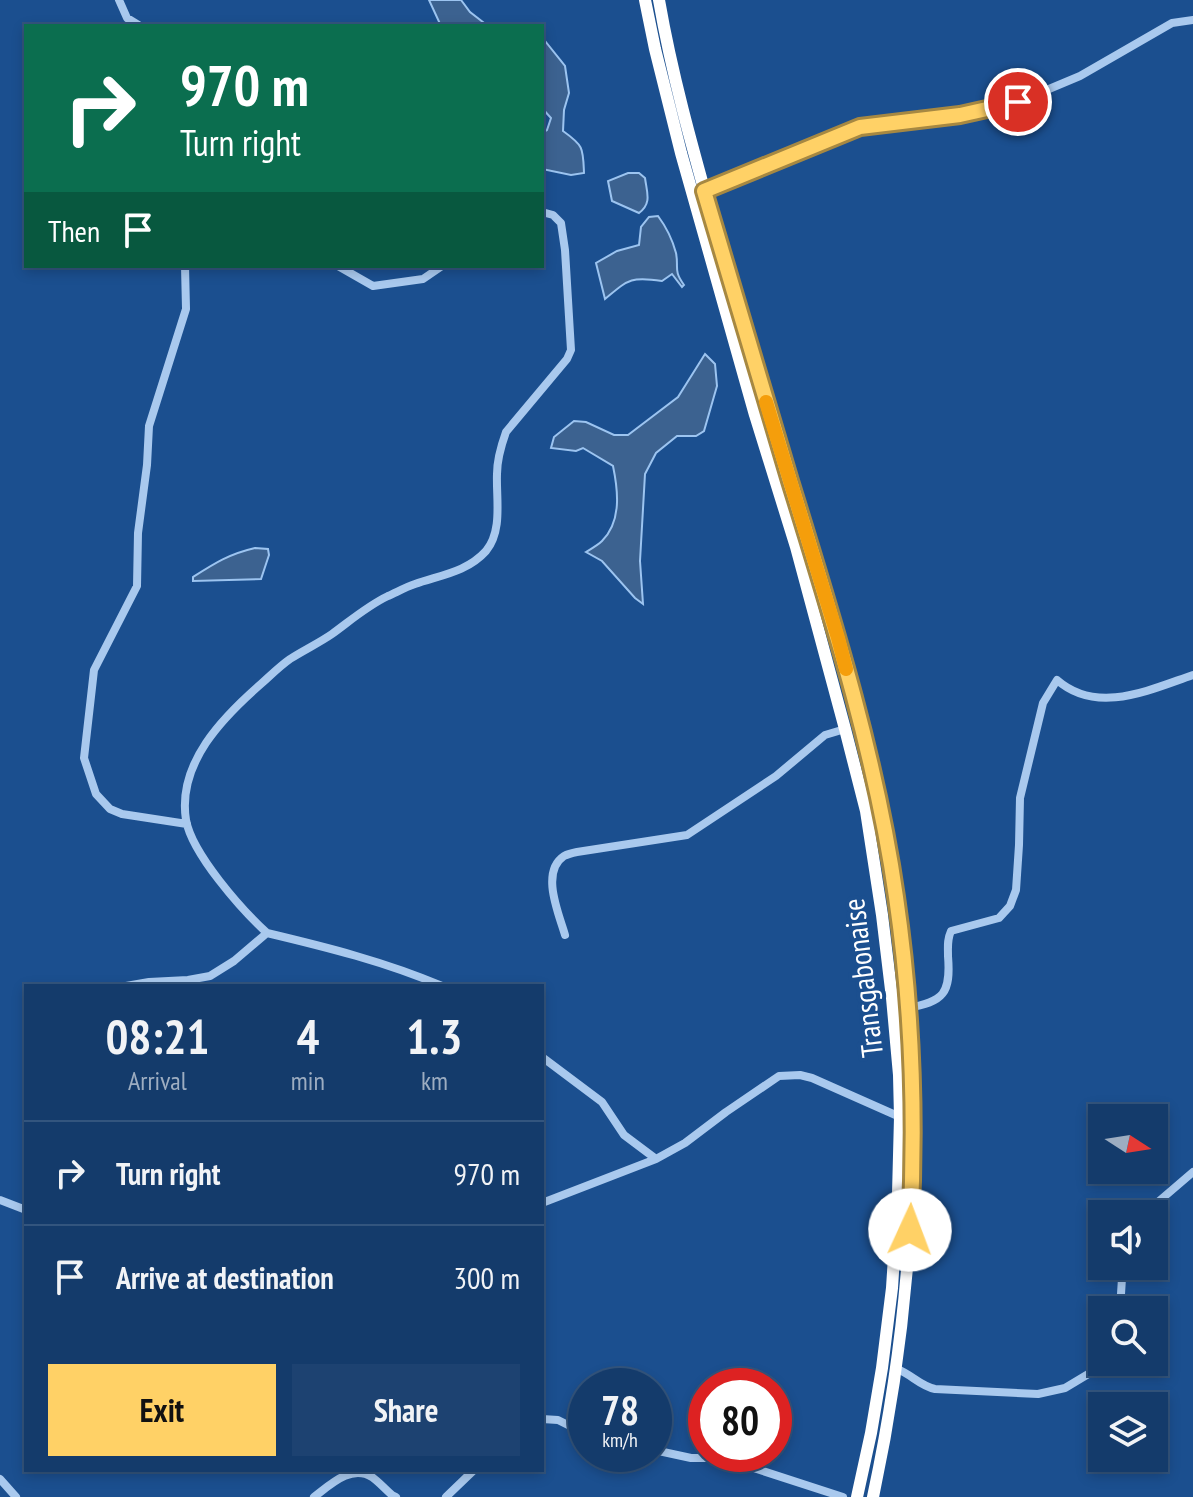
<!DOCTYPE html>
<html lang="en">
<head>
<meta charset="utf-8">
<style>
	body { margin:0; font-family:"PT Sans Narrow",sans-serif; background:#1d4271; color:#f1f3f6; height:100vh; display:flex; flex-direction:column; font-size:30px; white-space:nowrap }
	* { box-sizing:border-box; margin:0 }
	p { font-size:26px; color:#9dadc1 }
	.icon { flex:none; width:44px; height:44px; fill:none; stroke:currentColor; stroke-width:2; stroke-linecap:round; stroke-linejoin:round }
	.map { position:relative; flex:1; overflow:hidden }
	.side { position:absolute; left:24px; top:984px; width:520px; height:488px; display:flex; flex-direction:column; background:#143b6b; border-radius:0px; box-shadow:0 4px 12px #0003,0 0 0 2px #33557e }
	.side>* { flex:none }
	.hud { position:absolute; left:24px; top:24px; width:520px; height:244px; border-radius:0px; box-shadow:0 4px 12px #0003,0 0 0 2px #33557e; background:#0b6e4f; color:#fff; overflow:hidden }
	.needle { width:52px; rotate:102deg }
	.tools { position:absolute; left:1088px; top:1104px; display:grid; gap:16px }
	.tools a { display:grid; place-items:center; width:80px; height:80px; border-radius:0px; background:#143b6b; box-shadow:0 4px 12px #0003,0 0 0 2px #33557e; font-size:40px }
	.speed { position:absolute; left:568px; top:1368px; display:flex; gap:16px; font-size:40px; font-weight:700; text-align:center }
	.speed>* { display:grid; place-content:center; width:104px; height:104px; border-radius:50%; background:#143b6b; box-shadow:0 4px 12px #0003,0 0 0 2px #33557e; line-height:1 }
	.speed small { font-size:20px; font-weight:400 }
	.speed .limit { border:12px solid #d22; background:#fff; color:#111 }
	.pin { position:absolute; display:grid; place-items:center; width:68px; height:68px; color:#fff; margin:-34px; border:4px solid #fff; border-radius:50%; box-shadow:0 2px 8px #0007 }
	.me { position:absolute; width:88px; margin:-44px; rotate:2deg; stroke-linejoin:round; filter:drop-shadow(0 0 6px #0008) }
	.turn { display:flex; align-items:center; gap:28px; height:168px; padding:0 24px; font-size:36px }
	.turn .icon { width:104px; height:104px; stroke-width:2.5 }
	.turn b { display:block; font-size:56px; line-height:68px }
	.then { display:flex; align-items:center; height:76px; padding:0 24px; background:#0003; gap:16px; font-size:30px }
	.eta { display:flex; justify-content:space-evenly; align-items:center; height:136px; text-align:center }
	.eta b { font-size:48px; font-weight:600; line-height:56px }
	.primary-button { display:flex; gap:16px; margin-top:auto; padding:16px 24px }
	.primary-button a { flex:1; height:92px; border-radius:0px; background:#ffd166; color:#111; font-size:32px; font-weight:600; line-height:92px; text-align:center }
	.primary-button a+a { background:#1d4271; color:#f1f3f6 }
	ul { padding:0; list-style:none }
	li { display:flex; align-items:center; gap:24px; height:104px; padding:0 24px; border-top:2px solid #33557e }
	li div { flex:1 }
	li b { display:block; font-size:30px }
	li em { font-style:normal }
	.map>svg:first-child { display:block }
	.water { fill:#3c6290; stroke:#9cc4f0; stroke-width:2 }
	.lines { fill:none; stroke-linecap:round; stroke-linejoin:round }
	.minor { stroke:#a9c9ee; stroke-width:8 }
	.highway { stroke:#fff; stroke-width:12 }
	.route-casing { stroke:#a68842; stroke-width:20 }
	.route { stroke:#ffd166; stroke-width:14 }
	.slow { stroke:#f59e0b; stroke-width:14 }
	.labels { text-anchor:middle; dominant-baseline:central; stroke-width:8; stroke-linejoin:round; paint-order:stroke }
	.street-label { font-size:30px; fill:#fff; stroke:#1b4f8f }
</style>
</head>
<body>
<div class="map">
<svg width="1193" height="1497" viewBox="0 0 1193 1497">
	<rect width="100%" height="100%" fill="#1b4f8f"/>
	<!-- water -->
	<path class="water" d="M429 0H461L470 12 488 26H441Z
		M542 41H545L565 66 569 93 564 110 563 131C584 146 583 148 584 173L571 175 542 169V133L547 130 551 118 542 108Z
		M628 173H639L645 178C647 193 652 203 639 213L612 201 608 181Z
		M658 216C667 228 672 238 676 253 679 268 673 270 684 285L682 287 672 274 662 281C630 276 628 280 605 299L596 263 617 251 639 245 641 227 649 217Z
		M705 354 715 364 717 386 704 431 696 436H677L656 453 645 474 640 561 643 604 635 598 602 561 586 552C591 549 598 545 602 541 622 521 618 490 613 466L583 448 576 451 551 448 554 437 574 421 586 422 614 435H628L678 397Z
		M255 548 268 549 269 555 261 579 193 581V577C215 563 229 554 255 548Z"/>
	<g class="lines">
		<!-- minor -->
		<path class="minor" d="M119 0 127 18 140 26
			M700 192 860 127 960 115 1018 102 1080 76 1172 23 1193 20
			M185 266 186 309 149 426 147 465 138 533 137 586 94 670 84 758 96 794 110 809 122 814 187 824
			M338 266 373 286 423 279 442 266
			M267 933C242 910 192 854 186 820 177 763 223 717 262 683 271 675 280 666 290 659 304 650 319 643 332 634 350 621 367 606 388 596 397 592 406 587 415 584 441 575 467 572 486 551 503 530 496 499 497 474 497 460 501 446 506 432L567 359 571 350 565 250 561 223 553 215 542 212
			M565 935C559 914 540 872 564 856 568 854 572 853 577 852L687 835 776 776 825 735 845 729
			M126 986 149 982 188 980 210 976 234 961 267 933C326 947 386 962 442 986
			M907 1008C944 1002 951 993 948 956 948 946 947 940 951 931L999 918 1010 906 1016 890 1019 845 1020 798 1043 703 1057 680C1097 715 1149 690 1193 675
			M542 1057 602 1102 624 1135 656 1159 685 1143 726 1112 779 1076 800 1075 812 1078 900 1117
			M0 1200 26 1210
			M542 1203 656 1159
			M1151 1214 1158 1202 1193 1172
			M1120 1310 1122 1278 1126 1266
			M897 1369C911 1374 920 1386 935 1389L1038 1394 1065 1388 1090 1373 1102 1362
			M542 1419 558 1420 586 1434
			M654 1450 691 1458H717L738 1463 843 1497
			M0 1479 16 1497
			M314 1497C330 1485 351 1464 372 1477 379 1482 386 1490 392 1495L396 1497
			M446 1497 474 1470"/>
		<!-- highway -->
		<path class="highway" d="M645 0 655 49 681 153 755 415 796 547 845 729 866 811 882 915 892 998 899 1075 900 1117 898 1194 892 1288 882 1368 871 1433 857 1497
			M659 0C673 81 696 160 718 239 757 372 801 504 838 637 862 723 884 812 897 900 925 1098 915 1301 873 1497"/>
	</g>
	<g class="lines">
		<defs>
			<path id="route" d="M910 1230C916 1120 912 1007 896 897 876 756 832 617 790 481 761 384 733 288 704 191L860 127 960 115 1018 102"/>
		</defs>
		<!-- route casing -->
		<use href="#route" class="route-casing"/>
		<!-- route -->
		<use href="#route" class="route"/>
		<!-- slow -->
		<path class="slow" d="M766 402 838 638 846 669"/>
	</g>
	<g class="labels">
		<!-- street labels -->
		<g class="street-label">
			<text transform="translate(862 978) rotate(-97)">Transgabonaise</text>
		</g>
	</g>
</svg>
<div class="tools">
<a><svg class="needle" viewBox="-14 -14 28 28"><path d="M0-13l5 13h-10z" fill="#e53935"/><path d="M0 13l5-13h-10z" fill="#9dadc1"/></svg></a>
<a><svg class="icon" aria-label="sound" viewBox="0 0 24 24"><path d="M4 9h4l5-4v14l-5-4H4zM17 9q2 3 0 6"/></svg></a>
<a><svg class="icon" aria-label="search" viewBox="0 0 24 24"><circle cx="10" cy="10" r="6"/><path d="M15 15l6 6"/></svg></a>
<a><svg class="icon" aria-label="layers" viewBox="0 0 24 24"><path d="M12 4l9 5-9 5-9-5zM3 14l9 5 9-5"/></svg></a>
</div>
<div class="speed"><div>78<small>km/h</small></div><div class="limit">80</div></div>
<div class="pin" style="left:1018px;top:102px;background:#d93025"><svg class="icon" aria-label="arrive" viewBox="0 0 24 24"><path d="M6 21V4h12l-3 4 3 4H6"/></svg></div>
<svg class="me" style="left:910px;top:1230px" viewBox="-20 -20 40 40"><circle r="19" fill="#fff"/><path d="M0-13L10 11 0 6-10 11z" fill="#ffd166"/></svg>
<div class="hud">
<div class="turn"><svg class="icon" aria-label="right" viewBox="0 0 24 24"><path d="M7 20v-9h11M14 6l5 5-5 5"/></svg><div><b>970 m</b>Turn right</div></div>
<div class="then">Then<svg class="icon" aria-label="arrive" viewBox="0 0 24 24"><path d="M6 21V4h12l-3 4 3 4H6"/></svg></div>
</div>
<section class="side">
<div class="eta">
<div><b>08:21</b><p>Arrival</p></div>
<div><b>4</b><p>min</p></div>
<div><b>1.3</b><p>km</p></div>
</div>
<ul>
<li><svg class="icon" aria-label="right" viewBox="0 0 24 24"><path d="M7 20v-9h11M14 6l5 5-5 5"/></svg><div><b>Turn right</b></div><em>970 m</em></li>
<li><svg class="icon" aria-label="arrive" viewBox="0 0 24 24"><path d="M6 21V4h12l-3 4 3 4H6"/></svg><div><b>Arrive at destination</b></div><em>300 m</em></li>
</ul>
<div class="primary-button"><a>Exit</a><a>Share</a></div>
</section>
</div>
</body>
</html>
